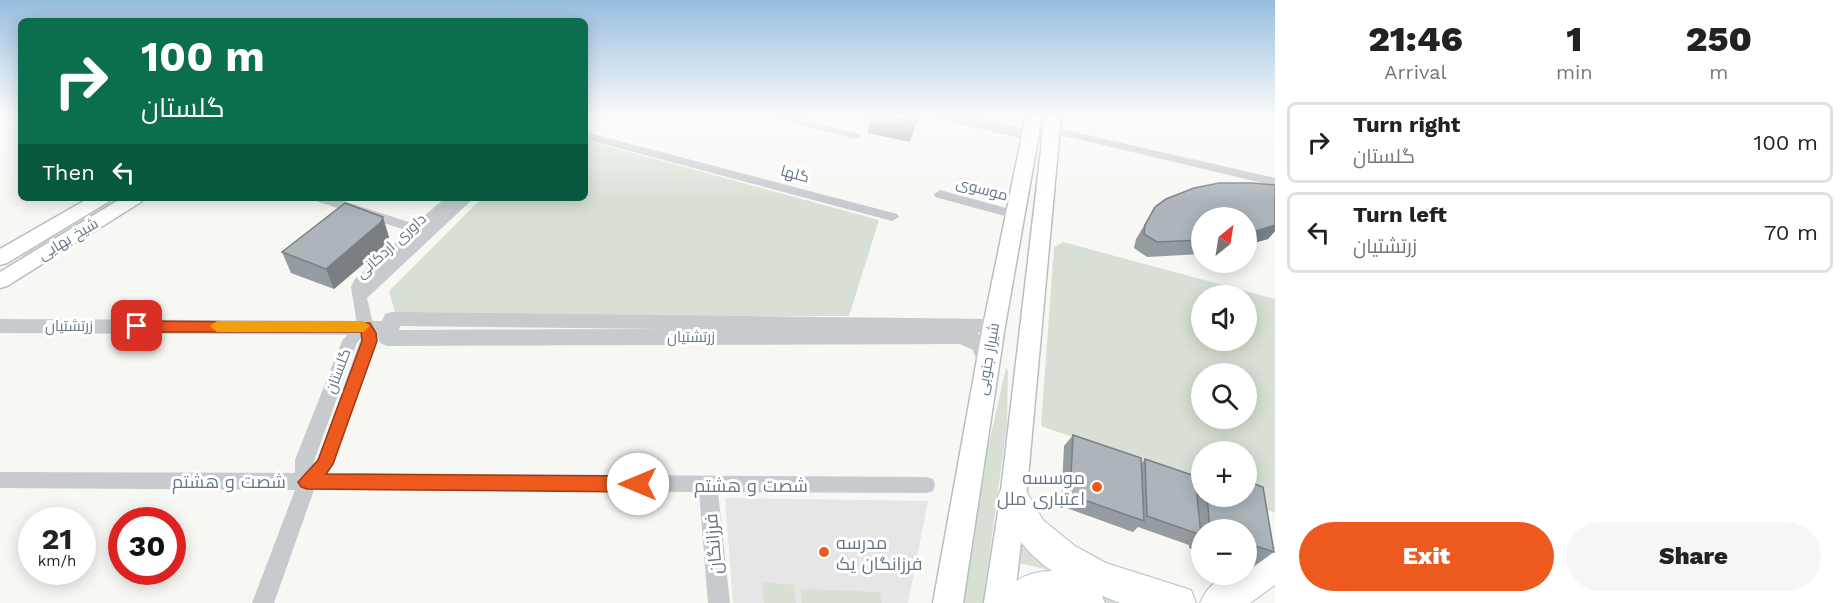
<!DOCTYPE html>
<html lang="en">
<head>
<meta charset="utf-8">
<style>
	body { margin:0; font-family:"Work Sans",Cairo,sans-serif; background:#f6f6f6; color:#222; height:100vh; display:flex; flex-direction:column; font-size:22px; white-space:nowrap }
	* { box-sizing:border-box; margin:0 }
	p { font-size:20px; color:#767676 }
	.icon { flex:none; width:33px; height:33px; fill:none; stroke:currentColor; stroke-width:2; stroke-linecap:round; stroke-linejoin:round }
	.map { position:relative; flex:1; overflow:hidden }
	.drawer { display:flex; flex-direction:column; background:#fff; width:570px }
	.drawer>* { flex:none }
	.top-card { position:absolute; left:18px; top:18px; width:570px; height:183px; border-radius:9px; box-shadow:0 3px 15px #0003; background:#0b6e4f; color:#fff; overflow:hidden }
	.needle { width:39px; rotate:30deg }
	.tools { position:absolute; left:1191px; top:207px; display:grid; gap:12px }
	.tools a { display:grid; place-items:center; width:66px; height:66px; border-radius:50%; background:#fff; box-shadow:0 3px 15px #0003; font-size:30px }
	.speed { position:absolute; left:18px; top:507px; display:flex; gap:12px; font-size:30px; font-weight:700; text-align:center }
	.speed>* { display:grid; place-content:center; width:78px; height:78px; border-radius:50%; background:#fff; box-shadow:0 3px 15px #0003; line-height:1 }
	.speed small { font-size:15px; font-weight:400 }
	.speed .limit { border:9px solid #d22; background:#fff; color:#111 }
	.pin { position:absolute; display:grid; place-items:center; width:51px; height:51px; color:#fff; margin:-26px; border-radius:12px; box-shadow:0 3px 9px #0006 }
	.me { position:absolute; width:66px; margin:-33px; rotate:270deg; stroke-linejoin:round; filter:drop-shadow(0 0 4px #0008) }
	.turn { display:flex; align-items:center; gap:21px; height:126px; padding:0 24px; font-size:27px }
	.turn .icon { width:78px; height:78px; stroke-width:2.5 }
	.turn b { display:block; font-size:42px; line-height:51px }
	.then { display:flex; align-items:center; height:57px; padding:0 24px; background:#0003; gap:12px; font-size:22px }
	.eta { display:flex; justify-content:space-evenly; align-items:center; height:102px; text-align:center }
	.eta b { font-size:36px; font-weight:800; line-height:42px }
	.cta { display:flex; gap:12px; margin-top:auto; padding:12px 24px }
	.cta a { flex:1; height:69px; border-radius:36px; background:#ee591e; color:#fff; font-size:24px; font-weight:800; line-height:69px; text-align:center }
	.cta a+a { background:#f6f6f6; color:#222 }
	ul { padding:0; list-style:none }
	li { display:flex; align-items:center; gap:18px; height:81px; margin:0 12px 9px; padding:0 12px; border:3px solid #e0e0e0; border-radius:9px }
	li div { flex:1 }
	li b { display:block; font-size:22px }
	li em { font-style:normal }
	main { display:flex; flex:1; min-height:0 }
	.map>svg:first-child { display:block }
	.built { fill:#e5e6e5 }
	.green { fill:#d8e0d5; fill-rule:evenodd }
	.lines { fill:none; stroke-linecap:round; stroke-linejoin:round }
	.secondary-casing { stroke:#b9bec3; stroke-width:3 }
	.trunk-casing { stroke:#b9bdc0; stroke-width:2 }
	.minor { fill:#c7cbce; fill-rule:evenodd }
	.tertiary { fill:#c7cbce; fill-rule:evenodd }
	.secondary { fill:#fff; fill-rule:evenodd }
	.trunk { fill:#fff; fill-rule:evenodd }
	.wall { fill:#959ca1 }
	.shaded-wall { fill:#797f83 }
	.building { fill:#adb5bb; stroke:#797f83; stroke-width:1.5 }
	.route { fill:#ee591e; stroke:#9b3a14; stroke-width:1.5 }
	.slow { fill:#f59e0b }
	.poi-dot { fill:#ee591e; stroke:#fff; stroke-width:2 }
	.labels { text-anchor:middle; dominant-baseline:central; stroke-width:6; stroke-linejoin:round; paint-order:stroke }
	.street-label { font-size:15px; fill:#647687; stroke:#fff }
	.near-poi-label { font-size:18px; fill:#647687; stroke:#fff; text-anchor:end }
	.near-street-label { font-size:18px; fill:#647687; stroke:#fff }
</style>
</head>
<body>
<main>
<div class="map">
<svg width="1275" height="603" viewBox="0 0 1275 603">
	<rect width="100%" height="100%" fill="#f7f7f4"/>
	<!-- built -->
	<path class="built" d="M725 498 928 501 908 603H733Z"/>
	<!-- green -->
	<path class="green" d="M585 140 879 220 849 316H396L389 291 482 198H585Z
		M116 198H129L23 258 24 253Z
		M1063 242 1275 299V513L1237 497 1246 496V452H1202L1201 482 1041 426 1054 247ZM1202 296H1246V340H1202ZM1202 374H1246V418H1202Z
		M1006 368 1008 370 1007 424 983 603H960L979 487Z
		M1018 531 1143 603H1105L1057 572 1015 562Z
		M762 582 794 585 796 603H764Z
		M801 589 880 592 882 603H802Z"/>
	<g class="lines">
		<defs>
			<path id="secondary" d="M1026 116H1042L1005 326 963 603H933L983 326Z
				M1045 116H1061L1026 499 1014 603H984L1000 499Z
				M89 198H111L108 202 7 263 0 265V249Z
				M122 198H144L141 202 7 286 0 288V272Z"/>
			<path id="trunk" d="M1013 484 1025 489 1043 520 1075 546 1106 563 1191 590 1196 603H1120L1102 596 1105 603H999C1008 581 1028 571 1052 571 1022 550 1011 531 997 499L1001 489Z
				M1275 548V585L1250 603H1200C1208 583 1225 574 1246 574V563Z"/>
		</defs>
		<!-- secondary casing -->
		<use href="#secondary" class="secondary-casing"/>
		<!-- trunk casing -->
		<use href="#trunk" class="trunk-casing"/>
		<!-- minor -->
		<path class="minor" d="M769 116H789L859 134 861 136 855 139Z
			M1052 127 1275 178V186L1048 132 1046 130Z
			M585 132 897 214 899 217 892 221 585 139Z
			M940 190 1021 212 1023 215 1016 219 935 197 934 194Z
			M315 198H334L415 224 445 198H459L458 201 460 198H474L367 298 377 341 334 464 328 473 926 477 933 479 935 485 933 491 926 493 718 492 730 603H708L699 492 314 490 274 603H252L295 490 0 488V472L295 473V460L342 341 357 324 351 287 355 279 408 231 316 201ZM361 338 318 459 313 464 357 343Z"/>
		<!-- tertiary -->
		<path class="tertiary" d="M934 116H963L1051 135 1059 140 1051 145 941 120Z
			M392 312 994 319 1001 321 1004 326 1001 331 977 333C990 339 1003 355 996 370L988 372 980 370 973 350 960 344 387 346 380 343 377 335 0 333V319L382 321 385 314ZM400 326 662 329 399 330Z"/>
		<!-- secondary -->
		<use href="#secondary" class="secondary"/>
		<!-- trunk -->
		<use href="#trunk" class="trunk"/>
	</g>
	<!-- wall -->
	<path class="wall" d="M871 116H919L910 142 867 133Z
		M1219 183H1252L1275 185V231L1268 239 1246 245V218H1202V254L1147 257 1134 248 1136 239 1155 207 1166 199 1194 188Z
		M389 237 388 243 334 289 291 273 282 252Z
		M1073 435 1141 464 1145 459 1195 476 1202 470V496H1246L1274 552 1249 570 1246 569V530H1202V553L1189 548V545L1138 527 1133 532 1061 506 1064 446Z"/>
	<!-- shaded-wall -->
	<path class="shaded-wall" d="M383 217 389 237 388 243 334 289 326 269Z
		M1275 225V231L1268 239 1246 245V234Z"/>
	<!-- building -->
	<path class="building" d="M884 116H918L916 123Z
		M1219 183H1252L1275 185V225L1246 234V218H1202V240L1157 242 1144 234 1145 225 1155 207 1166 199 1194 188Z
		M345 203 383 217 381 222 326 269 282 252Z
		M1073 435 1141 458 1144 521 1070 495Z
		M1145 459 1195 476 1201 535 1147 516Z
		M1246 481 1263 487 1274 552 1246 543V530H1210L1207 496H1246Z"/>
	<!-- sky -->
	<linearGradient id="sky" x2="0" y2="1"><stop stop-color="#98bdde"/><stop offset="0.58" stop-color="#fbfbfa"/><stop offset="1" stop-color="#fbfbfa" stop-opacity="0"/></linearGradient>
	<rect width="1275" height="201" fill="url(#sky)"/>
	<!-- route -->
	<path class="route" d="M137 321 370 323 376 333 377 341 333 464 326 474 638 476 644 479 646 484 644 489 638 492 307 489 301 487 298 482 318 460 362 341 361 332H137L130 326Z"/>
	<!-- slow -->
	<path class="slow" d="M217 321H363L370 326 363 332H217L210 326Z"/>
	<!-- markers -->
	<g class="poi-dot">
		<circle cx="1097" cy="487" r="6"/>
		<circle cx="824" cy="552" r="6"/>
	</g>
	<g class="labels">
		<!-- street labels -->
		<g class="street-label">
			<text transform="translate(795 174) rotate(15)">گلها</text>
			<text transform="translate(982 189) rotate(15)">موسوی</text>
			<text transform="translate(68 239) rotate(-31)">شیخ بهایی</text>
			<text transform="translate(391 246) rotate(-42)">داوری اردکانی</text>
			<text x="69" y="326">زرتشتیان</text>
			<text x="691" y="337">زرتشتیان</text>
			<text transform="translate(988 359) rotate(-80)">شیراز جنوبی</text>
			<text transform="translate(338 371) rotate(-69)">گلستان</text>
		</g>
		<!-- near-poi labels -->
		<g class="near-poi-label">
			<text x="1085" y="477">موسسه<tspan x="1085" dy="21">اعتباری ملل</tspan></text>
			<text x="836" y="542" text-anchor="start">مدرسه<tspan x="836" dy="21">فرزانگان یک</tspan></text>
		</g>
		<!-- near-street labels -->
		<g class="near-street-label">
			<text x="229" y="481">شصت و هشتم</text>
			<text x="751" y="485">شصت و هشتم</text>
			<text transform="translate(713 544) rotate(-95)">فرزانگان</text>
		</g>
	</g>
</svg>
<div class="tools">
<a><svg class="needle" viewBox="-14 -14 28 28"><path d="M0-13l5 13h-10z" fill="#e53935"/><path d="M0 13l5-13h-10z" fill="#767676"/></svg></a>
<a><svg class="icon" aria-label="sound" viewBox="0 0 24 24"><path d="M4 9h4l5-4v14l-5-4H4zM17 9q2 3 0 6"/></svg></a>
<a><svg class="icon" aria-label="search" viewBox="0 0 24 24"><circle cx="10" cy="10" r="6"/><path d="M15 15l6 6"/></svg></a>
<a>+</a>
<a>−</a>
</div>
<div class="speed"><div>21<small>km/h</small></div><div class="limit">30</div></div>
<div class="pin" style="left:137px;top:326px;background:#d93025"><svg class="icon" aria-label="arrive" viewBox="0 0 24 24"><path d="M6 21V4h12l-3 4 3 4H6"/></svg></div>
<svg class="me" style="left:638px;top:484px" viewBox="-20 -20 40 40"><circle r="19" fill="#fff"/><path d="M0-13L10 11 0 6-10 11z" fill="#ee591e"/></svg>
<div class="top-card">
<div class="turn"><svg class="icon" aria-label="right" viewBox="0 0 24 24"><path d="M7 20v-9h11M14 6l5 5-5 5"/></svg><div><b>100 m</b>گلستان</div></div>
<div class="then">Then<svg class="icon" aria-label="left" viewBox="0 0 24 24"><path d="M17 20v-9H6M10 6l-5 5 5 5"/></svg></div>
</div>
</div>
<section class="drawer">
<div class="eta">
<div><b>21:46</b><p>Arrival</p></div>
<div><b>1</b><p>min</p></div>
<div><b>250</b><p>m</p></div>
</div>
<ul>
<li><svg class="icon" aria-label="right" viewBox="0 0 24 24"><path d="M7 20v-9h11M14 6l5 5-5 5"/></svg><div><b>Turn right</b><p>گلستان</p></div><em>100 m</em></li>
<li><svg class="icon" aria-label="left" viewBox="0 0 24 24"><path d="M17 20v-9H6M10 6l-5 5 5 5"/></svg><div><b>Turn left</b><p>زرتشتیان</p></div><em>70 m</em></li>
</ul>
<div class="cta"><a>Exit</a><a>Share</a></div>
</section>
</main>
</body>
</html>
